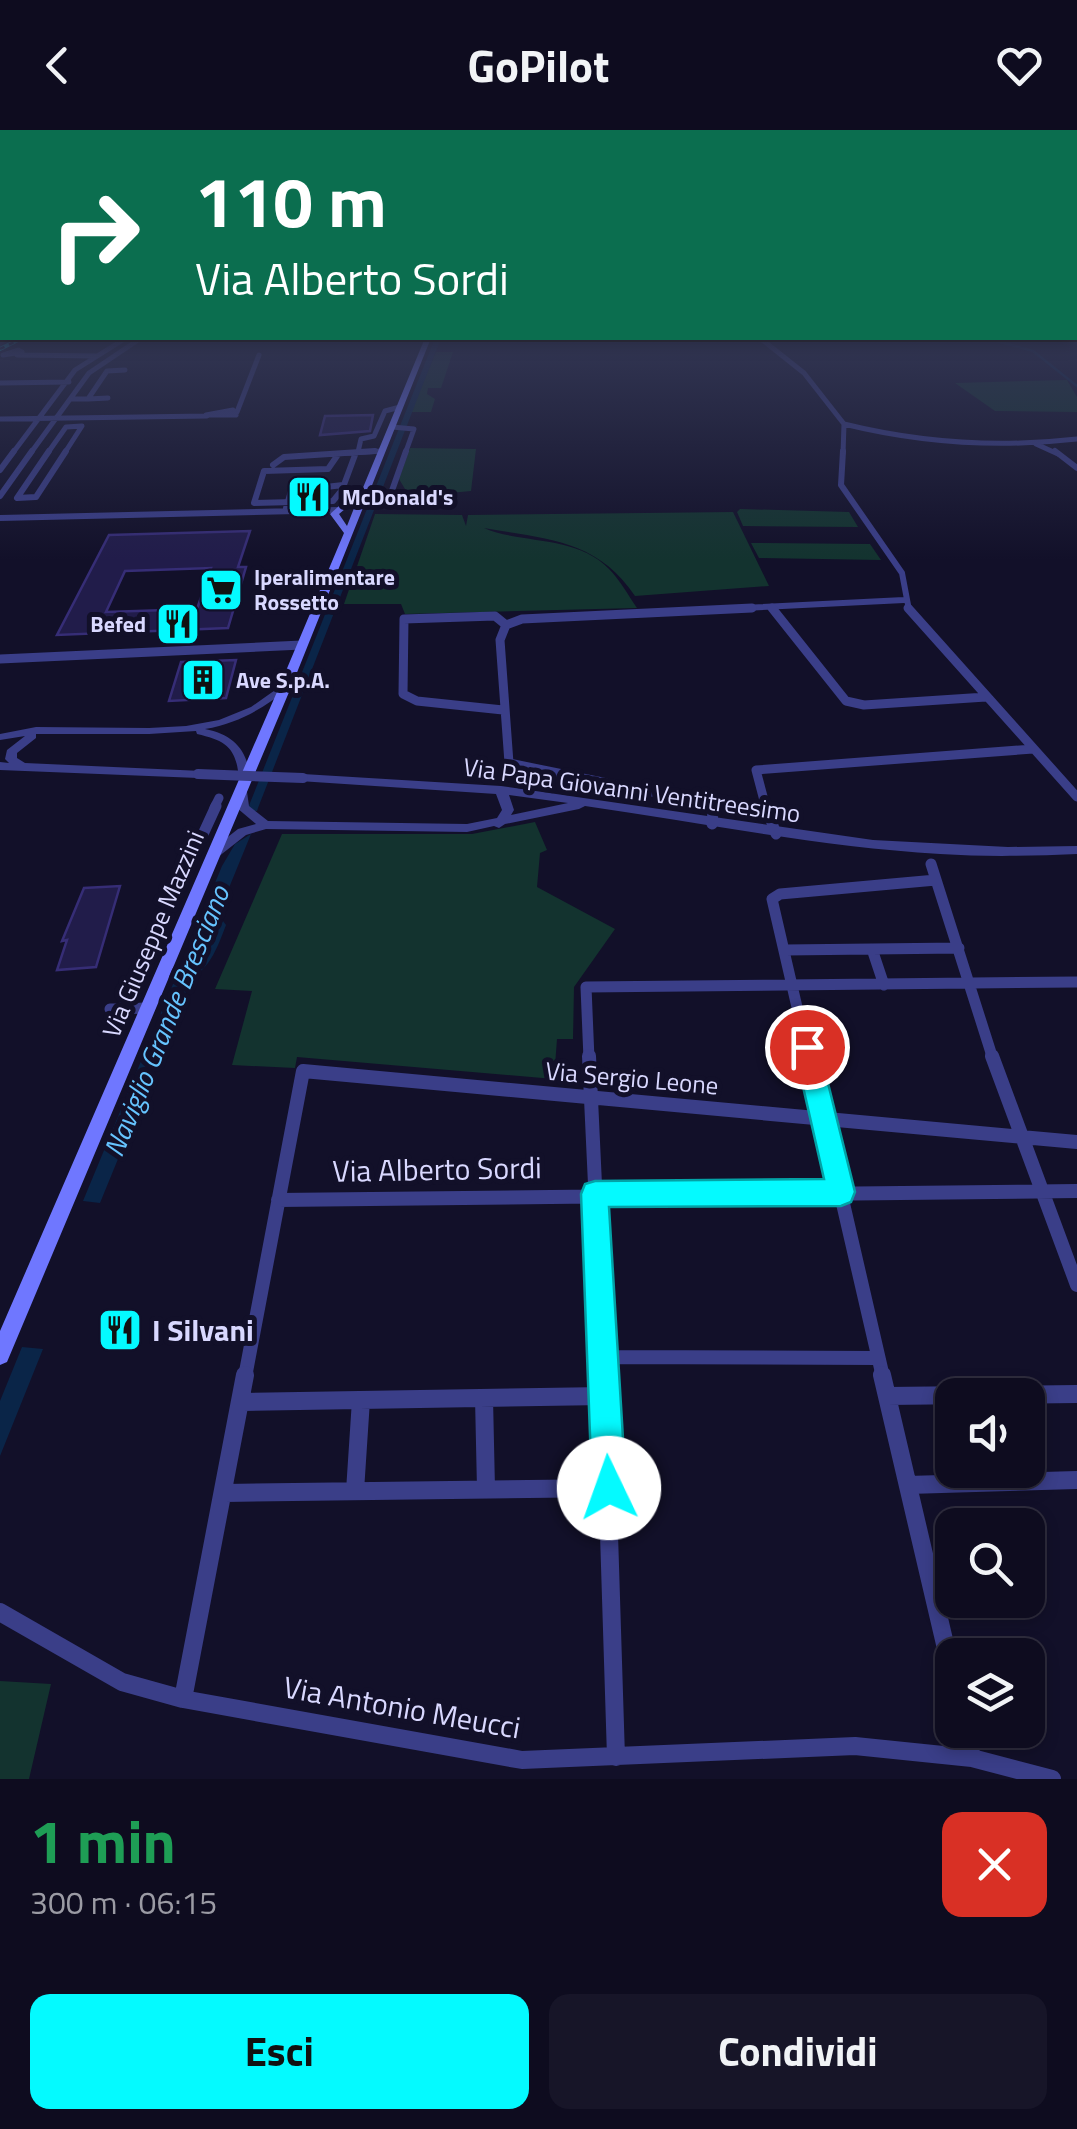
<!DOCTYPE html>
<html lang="it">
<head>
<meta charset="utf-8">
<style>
	body { margin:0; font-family:"Titillium Web",sans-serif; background:#171528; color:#f1f3f6; height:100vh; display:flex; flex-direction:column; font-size:38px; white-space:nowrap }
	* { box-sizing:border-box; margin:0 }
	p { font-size:32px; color:#9b9ba4 }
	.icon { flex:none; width:55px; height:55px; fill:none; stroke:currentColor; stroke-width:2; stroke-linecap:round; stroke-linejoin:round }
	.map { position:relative; height:1649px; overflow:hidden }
	.details { display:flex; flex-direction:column; background:#0e0c1f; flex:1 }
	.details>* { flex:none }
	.top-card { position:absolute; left:0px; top:0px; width:1078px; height:210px; box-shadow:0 5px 15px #0003,0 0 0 2px #2e2c3d; background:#0b6e4f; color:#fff; overflow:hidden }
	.controls { position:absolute; left:935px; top:1248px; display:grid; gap:20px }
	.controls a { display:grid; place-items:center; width:110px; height:110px; border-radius:20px; background:#0e0c1f; box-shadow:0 5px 15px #0003,0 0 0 2px #2e2c3d; font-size:50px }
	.pin { position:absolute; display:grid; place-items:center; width:85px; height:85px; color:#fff; margin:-42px; border:5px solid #fff; border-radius:50%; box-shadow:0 2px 10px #0007 }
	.me { position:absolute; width:110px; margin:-55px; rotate:357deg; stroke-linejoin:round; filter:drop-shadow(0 0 8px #0008) }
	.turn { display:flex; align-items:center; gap:35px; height:210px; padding:0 30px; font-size:45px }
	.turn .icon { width:130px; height:130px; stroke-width:2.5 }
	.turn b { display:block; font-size:70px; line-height:85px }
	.round { display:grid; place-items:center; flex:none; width:105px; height:105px; border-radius:20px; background:#171528 }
	.overview { display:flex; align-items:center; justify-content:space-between; height:170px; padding:0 30px }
	h1 { font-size:60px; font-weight:700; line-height:75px; color:#1e9e55 }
	.button { display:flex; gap:20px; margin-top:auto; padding:20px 30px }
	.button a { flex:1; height:115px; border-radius:20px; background:#04faff; color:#111; font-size:40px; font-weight:700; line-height:115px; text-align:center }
	.button a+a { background:#171528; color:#f1f3f6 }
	header { display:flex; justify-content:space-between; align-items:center; height:130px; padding:0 30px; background:#0e0c1f; font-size:45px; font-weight:700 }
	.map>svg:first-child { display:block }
	.green { fill:#13332f }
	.water { fill:#0a2548 }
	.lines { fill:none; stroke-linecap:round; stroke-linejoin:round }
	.stream { stroke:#0a2548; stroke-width:2.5 }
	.canal { fill:#0a2548; fill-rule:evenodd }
	.building { fill:#211c4a; stroke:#362d76; stroke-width:2.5; fill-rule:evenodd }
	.minor-far5 { stroke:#3a3e88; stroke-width:5 }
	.minor-far4 { stroke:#3a3e88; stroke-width:6 }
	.minor-far3 { stroke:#3a3e88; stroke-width:9 }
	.minor-far2 { stroke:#3a3e88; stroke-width:11 }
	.minor-far1 { stroke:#3a3e88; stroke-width:14 }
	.minor { stroke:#3a3e88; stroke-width:18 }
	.tertiary { fill:#3a3e88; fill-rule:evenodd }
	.secondary { fill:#6f77ff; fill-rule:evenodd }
	.rail-casing { stroke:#04faff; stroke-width:4 }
	.rail { stroke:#121029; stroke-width:2.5; stroke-dasharray:5; stroke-linecap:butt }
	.tertiary-bridge { stroke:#3a3e88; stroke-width:10 }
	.route { fill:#04faff; stroke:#03a2a6; stroke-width:2.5 }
	.labels { text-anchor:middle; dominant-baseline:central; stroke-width:10; stroke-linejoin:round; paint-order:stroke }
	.far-poi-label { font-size:22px; font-weight:bold; fill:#d9d8ff; stroke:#121029; text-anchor:start }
	.street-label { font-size:25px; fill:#d9d8ff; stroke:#121029 }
	.water-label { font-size:28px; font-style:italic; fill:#66c4ff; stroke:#121029 }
	.near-street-label { font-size:30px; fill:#d9d8ff; stroke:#121029 }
	.near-poi-label { font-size:30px; font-weight:bold; fill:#d9d8ff; stroke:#121029; text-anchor:start }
</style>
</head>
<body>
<header><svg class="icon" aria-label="back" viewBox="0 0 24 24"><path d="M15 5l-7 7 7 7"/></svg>GoPilot<svg class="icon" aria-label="heart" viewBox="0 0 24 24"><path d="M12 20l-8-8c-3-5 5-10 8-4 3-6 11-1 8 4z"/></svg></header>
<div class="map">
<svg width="1077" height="1649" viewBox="0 0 1077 1649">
	<rect width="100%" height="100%" fill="#121029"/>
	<!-- green -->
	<path class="green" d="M436 222H453L441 258H428L427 264 435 269 431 282H411Z
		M1067 250 1077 267V282L995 281 955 253Z
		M410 318 476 319 471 361 428 365 405 359 399 349Z
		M740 379 849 382 858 397 743 396 737 382Z
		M733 382 769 456 635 466C597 409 546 409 484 398 520 414 577 405 609 439 620 450 628 465 637 478L405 484 401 474H344L375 384 462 385 466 396 468 385Z
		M751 413 870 414 881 430 759 428Z
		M535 692 547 720 540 723 537 757 615 799 574 857 573 909H557L554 949 297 927 295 938 232 935 252 861 215 859 282 704H472Z
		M0 1551 51 1554 29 1649H0Z"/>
	<!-- water -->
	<path class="water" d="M251 704 100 1073 83 1071 222 736 235 714Z
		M22 1217 43 1219 0 1326V1271Z"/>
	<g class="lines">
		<!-- stream -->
		<path class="stream" d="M986 208 1033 221 1077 256"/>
		<!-- canal -->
		<path class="canal" d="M435 208H441L258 678 257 681H249L248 678Z
			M210 778 214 779 226 795C218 816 207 849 181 848L179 844C198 824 203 824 214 796L204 782Z"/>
	</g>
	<!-- building -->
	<path class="building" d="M373 285 370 301 320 305 325 286Z
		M250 401 238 437H246L228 498 57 505 109 405ZM211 438 197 479 106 482 125 441Z
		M236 530 226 568 169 571 181 532Z
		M120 756 96 837 57 840 67 810 62 811 84 758Z"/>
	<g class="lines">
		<!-- minor-far5 -->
		<path class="minor-far5" d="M760 208 804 243 844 294 843 324
			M18 220 22 222 3 225Z
			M17 225 97 226
			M0 253 69 252
			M71 269H88L107 241 125 240
			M88 269 108 268
			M233 280 236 285H206Z
			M237 282 259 225
			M0 289 207 286
			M844 294C921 313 998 318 1077 309
			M392 297 414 299 405 324
			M1036 314 1058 324
			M358 322 361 309 374 306 385 281 400 277
			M12 324 75 240 126 208
			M30 324 89 243 141 208
			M47 324 66 297 82 296 64 324
			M334 324 382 321"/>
		<!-- minor-far4 -->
		<path class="minor-far4" d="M49 321 17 368 36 367 66 321
			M843 321 841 355 902 443 909 480
			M1055 321 1077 338
			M337 326 328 339 264 341 254 373 333 371 342 360 355 325
			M273 335 284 327 375 321
			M0 340 14 321
			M0 366 32 321
			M389 369 406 321
			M286 378 291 361 343 355
			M0 388 338 380
			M772 477 774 480
			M701 480 904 470"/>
		<!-- minor-far3 -->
		<path class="minor-far3" d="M772 478 846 571 864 575 986 567
			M908 478 1077 667
			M0 529 302 515
			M503 580 417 571 403 564 404 489 495 486 506 495
			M214 678 219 668
			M709 678 701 672 509 633 500 510 506 495 522 489 752 478
			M766 678 756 640 1033 619"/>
		<!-- minor-far2 -->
		<path class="minor-far2" d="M706 676 713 681 712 694
			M766 676 776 704
			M931 734 993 929
			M872 819 884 855
			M785 820 959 818
			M110 879 148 878
			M119 887 216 676
			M589 929 586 857 1077 852
			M809 929 772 769 780 764 936 750"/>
		<!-- minor-far1 -->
		<path class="minor-far1" d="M589 926 604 1247
			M809 926 883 1247
			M992 926 1077 1155
			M278 1070 1077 1061
			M603 1227 878 1228
			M245 1247 303 941 1077 1012"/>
		<!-- minor -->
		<path class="minor" d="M604 1245 616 1627
			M882 1245 952 1544
			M887 1266 1077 1264
			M484 1268 486 1359
			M243 1272 604 1266
			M908 1355 1077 1350
			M355 1361 361 1270
			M225 1363 609 1358
			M0 1482 122 1552 183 1569 522 1630 855 1616 972 1628 1052 1649
			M183 1569 245 1245
			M966 1600 972 1628"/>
		<!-- tertiary -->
		<path class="tertiary" d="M285 553 289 554V558C262 579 239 593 205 599 235 605 248 621 251 651L249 654 245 655 239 651C237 619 228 611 197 604L196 601 149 604H36V608L17 623V628L25 633 202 641V647L198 648 0 640V632L9 633 5 629 7 620 25 606 0 610V604L36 597 149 598 186 596 219 590 251 577Z
			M303 644 501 656 873 710 1008 717 1077 716V724C1031 726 986 727 940 724 820 717 703 693 585 676L579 679 505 694 499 698 494 696 467 702 266 699 246 705 218 727H210L208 724 210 721 238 699 256 694 237 678 235 662 241 658 247 662 249 676 268 691 467 694 497 688 502 680 496 664 299 651 297 648ZM509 665 568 673 511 685 514 680Z"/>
		<!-- secondary -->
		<path class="secondary" d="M425 208H431L292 555 7 1232 0 1235V1201L280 555 344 403 330 384 357 360H362ZM358 368 347 396 339 384Z"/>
		<defs>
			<path id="rail" d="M0 219 22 208"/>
		</defs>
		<!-- rail casing -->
		<use href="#rail" class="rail-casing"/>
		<!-- rail -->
		<use href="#rail" class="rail"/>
		<!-- tertiary-bridge -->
		<path class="tertiary-bridge" d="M198 644 303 648"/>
	</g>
	<!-- sky -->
	<linearGradient id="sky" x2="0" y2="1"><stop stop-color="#0a0917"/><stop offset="0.47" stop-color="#333754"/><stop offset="1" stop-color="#333754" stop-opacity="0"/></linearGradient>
	<rect width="1077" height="430" fill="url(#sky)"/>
	<!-- route -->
	<path class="route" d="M807 907 815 910 819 917 855 1062 851 1072 841 1076 609 1077 626 1358 621 1370 609 1375 597 1370 592 1358 581 1064 585 1054 595 1051 824 1049 794 917 798 910Z"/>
	<!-- icons -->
	<defs>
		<symbol id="restaurant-square" viewBox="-11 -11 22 22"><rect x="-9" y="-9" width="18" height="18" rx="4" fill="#04faff" stroke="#121029"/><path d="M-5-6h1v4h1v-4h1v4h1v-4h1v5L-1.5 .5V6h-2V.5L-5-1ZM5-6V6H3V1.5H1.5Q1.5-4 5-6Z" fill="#111"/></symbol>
		<symbol id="supermarket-square" viewBox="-11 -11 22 22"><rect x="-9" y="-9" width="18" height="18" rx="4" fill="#04faff" stroke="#121029"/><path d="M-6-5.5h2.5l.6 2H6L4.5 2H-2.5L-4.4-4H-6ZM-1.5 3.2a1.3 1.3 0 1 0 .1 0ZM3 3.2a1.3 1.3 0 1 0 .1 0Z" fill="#111"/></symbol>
		<symbol id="building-square" viewBox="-11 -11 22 22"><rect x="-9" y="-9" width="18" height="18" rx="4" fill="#04faff" stroke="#121029"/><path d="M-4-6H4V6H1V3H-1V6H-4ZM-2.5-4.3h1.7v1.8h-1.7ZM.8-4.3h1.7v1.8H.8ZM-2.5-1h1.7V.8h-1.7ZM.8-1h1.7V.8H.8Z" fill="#111"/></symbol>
	</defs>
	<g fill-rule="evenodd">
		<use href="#restaurant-square" x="284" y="342" width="50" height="50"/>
		<use href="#supermarket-square" x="196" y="435" width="50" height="50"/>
		<use href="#restaurant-square" x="153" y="469" width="50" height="50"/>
		<use href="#building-square" x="178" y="525" width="50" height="50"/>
		<use href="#restaurant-square" x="95" y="1175" width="50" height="50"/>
	</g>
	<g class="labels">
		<!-- far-poi labels -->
		<g class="far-poi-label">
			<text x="342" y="367">McDonald's</text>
			<text x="254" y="447">Iperalimentare<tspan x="254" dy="25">Rossetto</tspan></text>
			<text x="146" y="494" text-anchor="end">Befed</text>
			<text x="236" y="550">Ave S.p.A.</text>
		</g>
		<!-- street labels -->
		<g class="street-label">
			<text transform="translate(632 660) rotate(8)">Via Papa Giovanni Ventitreesimo</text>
			<text transform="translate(153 804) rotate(-67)">Via Giuseppe Mazzini</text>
			<text transform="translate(632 948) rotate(5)">Via Sergio Leone</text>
		</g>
		<!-- water labels -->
		<g class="water-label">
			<text transform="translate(166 891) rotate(-68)">Naviglio Grande Bresciano</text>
		</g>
		<!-- near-street labels -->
		<g class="near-street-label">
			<text transform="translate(437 1039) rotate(-1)">Via Alberto Sordi</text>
			<text transform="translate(402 1577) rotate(10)">Via Antonio Meucci</text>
		</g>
		<!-- near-poi labels -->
		<g class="near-poi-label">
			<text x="152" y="1200">I Silvani</text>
		</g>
	</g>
</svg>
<div class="controls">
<a><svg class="icon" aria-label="sound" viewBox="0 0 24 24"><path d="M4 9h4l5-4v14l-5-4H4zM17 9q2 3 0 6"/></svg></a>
<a><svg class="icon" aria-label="search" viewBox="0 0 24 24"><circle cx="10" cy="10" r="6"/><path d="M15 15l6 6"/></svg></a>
<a><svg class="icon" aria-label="layers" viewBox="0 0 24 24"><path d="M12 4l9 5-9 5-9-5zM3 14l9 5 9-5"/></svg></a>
</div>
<div class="pin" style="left:807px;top:917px;background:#d93025"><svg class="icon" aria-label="arrive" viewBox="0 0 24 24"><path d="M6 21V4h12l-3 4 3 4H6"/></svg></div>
<svg class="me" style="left:609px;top:1358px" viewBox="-20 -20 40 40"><circle r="19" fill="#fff"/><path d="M0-13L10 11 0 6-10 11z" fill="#04faff"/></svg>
<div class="top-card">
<div class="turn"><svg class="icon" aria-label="right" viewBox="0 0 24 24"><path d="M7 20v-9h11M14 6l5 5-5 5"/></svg><div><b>110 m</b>Via Alberto Sordi</div></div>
</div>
</div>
<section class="details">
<div class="overview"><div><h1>1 min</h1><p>300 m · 06:15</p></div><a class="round" style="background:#d93025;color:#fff"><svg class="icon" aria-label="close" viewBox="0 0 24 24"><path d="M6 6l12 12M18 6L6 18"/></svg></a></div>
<div class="button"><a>Esci</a><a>Condividi</a></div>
</section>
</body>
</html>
